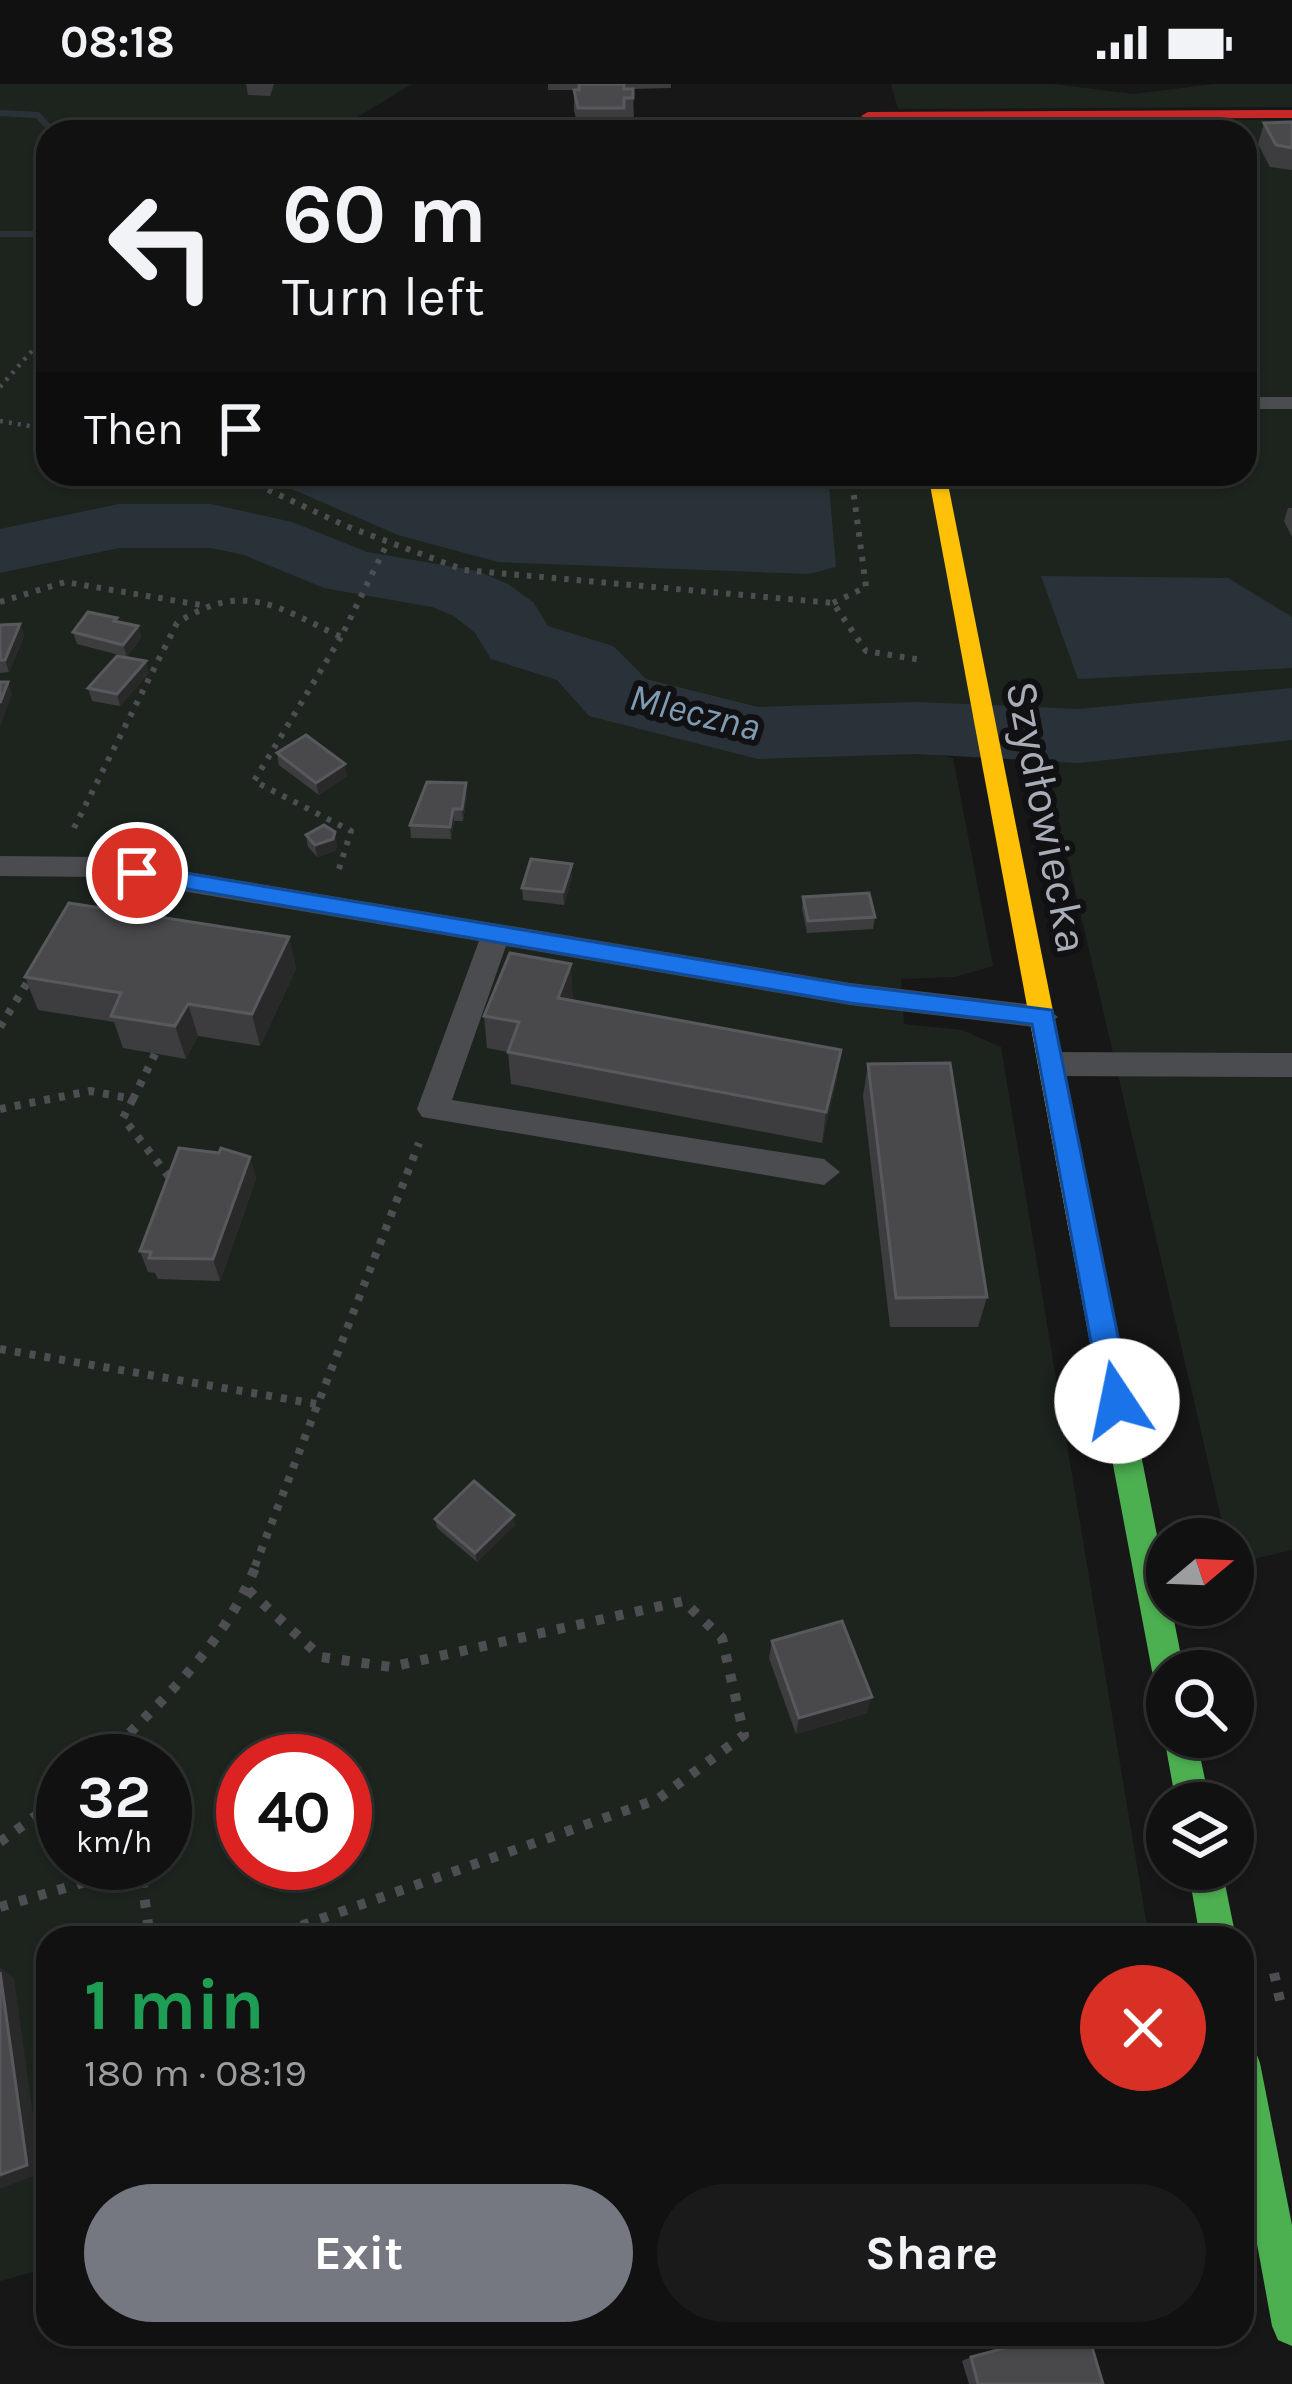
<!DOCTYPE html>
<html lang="en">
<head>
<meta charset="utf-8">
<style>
	body { margin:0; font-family:Karla,sans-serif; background:#1a1a1a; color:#f1f3f6; height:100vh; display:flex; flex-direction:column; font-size:45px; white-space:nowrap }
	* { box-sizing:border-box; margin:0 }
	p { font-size:39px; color:#9c9d9f }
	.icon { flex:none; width:66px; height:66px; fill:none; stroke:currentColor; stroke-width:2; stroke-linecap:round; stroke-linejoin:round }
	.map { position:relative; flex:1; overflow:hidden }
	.panel { position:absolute; left:36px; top:1842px; width:1218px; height:420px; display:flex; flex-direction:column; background:#111; border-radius:36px; box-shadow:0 3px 9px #0004,0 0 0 3px #303131 }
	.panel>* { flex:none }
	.banner { position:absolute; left:36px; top:36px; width:1221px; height:366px; border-radius:36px; box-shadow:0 3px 9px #0004,0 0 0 3px #303131; background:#111; color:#f1f3f6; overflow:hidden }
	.needle { width:78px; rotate:71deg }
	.tools { position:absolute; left:1146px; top:1434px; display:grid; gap:24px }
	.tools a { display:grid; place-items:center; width:108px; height:108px; border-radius:50%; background:#111; box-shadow:0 3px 9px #0004,0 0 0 3px #303131; font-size:60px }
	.speed { position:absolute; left:36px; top:1650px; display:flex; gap:24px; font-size:60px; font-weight:700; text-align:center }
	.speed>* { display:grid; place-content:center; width:156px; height:156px; border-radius:50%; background:#111; box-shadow:0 3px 9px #0004,0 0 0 3px #303131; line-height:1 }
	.speed small { font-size:30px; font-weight:400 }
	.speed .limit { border:18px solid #d22; background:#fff; color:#111 }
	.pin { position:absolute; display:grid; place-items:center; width:102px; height:102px; color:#fff; margin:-51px; border:6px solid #fff; border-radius:50%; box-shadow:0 3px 12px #0007 }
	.me { position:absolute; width:132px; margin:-66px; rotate:349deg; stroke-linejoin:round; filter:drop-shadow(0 0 9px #0008) }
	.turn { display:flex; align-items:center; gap:42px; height:252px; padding:0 48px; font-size:54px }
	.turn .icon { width:156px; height:156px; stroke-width:2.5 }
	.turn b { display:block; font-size:84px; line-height:102px }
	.then { display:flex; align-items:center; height:114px; padding:0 48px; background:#0003; gap:24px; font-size:45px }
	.round { display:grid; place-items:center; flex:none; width:126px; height:126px; border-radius:63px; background:#1a1a1a }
	.overview { display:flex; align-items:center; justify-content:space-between; height:204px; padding:0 48px }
	h1 { font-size:72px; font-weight:700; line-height:90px; color:#1e9e55 }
	.primary-button { display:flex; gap:24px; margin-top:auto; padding:24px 48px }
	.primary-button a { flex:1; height:138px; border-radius:72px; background:#757880; color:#fff; font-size:48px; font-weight:700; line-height:138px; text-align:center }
	.primary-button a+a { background:#1a1a1a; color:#f1f3f6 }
	.status { display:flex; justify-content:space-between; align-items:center; height:84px; padding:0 60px; background:#111; direction:ltr }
	.status svg { height:33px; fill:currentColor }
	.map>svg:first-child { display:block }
	.green { fill:#1d241e; fill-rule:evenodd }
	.water { fill:#2a3239 }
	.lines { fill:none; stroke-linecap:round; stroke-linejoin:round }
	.stream { fill:#2a3239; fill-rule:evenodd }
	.river { fill:#2a3239; fill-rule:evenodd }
	.path-far3 { stroke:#4d4e52; stroke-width:4.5; stroke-dasharray:3 6; stroke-linecap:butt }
	.path-far2 { stroke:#4d4e52; stroke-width:6; stroke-dasharray:4.5 8; stroke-linecap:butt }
	.path-far1 { stroke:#4d4e52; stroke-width:8; stroke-dasharray:6 9; stroke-linecap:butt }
	.path { stroke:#4d4e52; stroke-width:10; stroke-dasharray:8 12; stroke-linecap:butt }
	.lane { fill:#4b4c50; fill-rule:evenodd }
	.fast { fill:#4caf50; fill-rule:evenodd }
	.slow { fill:#ffc107; fill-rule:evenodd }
	.jam { fill:#c62828; fill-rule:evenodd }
	.wall { fill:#3d3d3f }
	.shaded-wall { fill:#29292a }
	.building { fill:#49494c; stroke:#58595d; stroke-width:3 }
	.route { fill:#1a73e8; stroke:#114b97; stroke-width:3 }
	.labels { text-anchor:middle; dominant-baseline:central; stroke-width:12; stroke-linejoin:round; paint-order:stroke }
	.far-water-label { font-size:39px; font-style:italic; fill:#7f9bb3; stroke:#111113 }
	.street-label { font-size:45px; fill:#a8adb8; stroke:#111113 }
</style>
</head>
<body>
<div class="status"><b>08:18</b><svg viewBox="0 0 49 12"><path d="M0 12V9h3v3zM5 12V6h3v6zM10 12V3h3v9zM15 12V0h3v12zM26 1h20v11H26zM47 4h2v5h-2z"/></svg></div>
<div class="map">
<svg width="1292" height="2300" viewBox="0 0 1292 2300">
	<rect width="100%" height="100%" fill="#171717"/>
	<!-- green -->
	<path class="green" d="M0 0H412L333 48H48V390H1245V48H864L861 35 1292 36V1466L1233 1480V1455H1226L1066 767 1012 666 937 665 939 671 953 674 993 882 955 893 901 895 904 940 962 946 1001 963 1149 1854H48V2184L0 2197ZM63 1677H165V1779H63ZM243 1677H345V1779H243Z
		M891 0H1053L1133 10 1214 0H1292V23L898 25Z"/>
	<!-- water -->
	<path class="water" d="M257 390H828L836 483 809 490 498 478 398 451Z
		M1041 492 1228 494 1292 533V584L1078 595Z"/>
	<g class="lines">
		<!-- stream -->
		<path class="stream" d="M0 26 39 28 52 42 88 40 94 48H49L36 34 0 32Z
			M0 147H48V153H0Z"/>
		<!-- river -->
		<path class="river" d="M119 420H211L292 438 367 468 477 487 508 500 534 519 548 542 613 562 646 595 758 623 917 618 1079 625 1292 604V656L1079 679 917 670 758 675 589 632 557 596 491 575 475 549 454 532 432 523 324 504 244 471 211 464H119L0 489V445Z"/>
		<!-- path-far3 -->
		<path class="path-far3" d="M0 303 48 249
			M0 337 48 345"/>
		<!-- path-far2 -->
		<path class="path-far2" d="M234 390 346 442 464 486 833 519 866 567 921 576
			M0 518 65 498 201 521
			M833 519 866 503 851 390
			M74 744 177 539C243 496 278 523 341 553L388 458
			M339 785 351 747 254 697 341 553"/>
		<!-- path-far1 -->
		<path class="path-far1" d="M0 943 32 891
			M133 1015 123 1034 170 1094
			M0 1025 90 1007 133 1015 155 970
			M0 1265 316 1320
			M255 1482 419 1059"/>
		<!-- path -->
		<path class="path" d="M248 1506 321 1573 391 1583 683 1517 722 1554 744 1651 658 1715 267 1854
			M101 1677C163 1615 224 1563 257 1479
			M0 1758 63 1712
			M0 1823 140 1782 150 1854
			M1274 1889 1281 1921"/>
		<!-- lane -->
		<path class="lane" d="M1245 313H1292V325H1245Z
			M0 772 99 773 850 899 1043 922 1058 933 1043 944 850 921 506 862 452 1016 824 1075 840 1088 824 1101 422 1033 417 1025 479 857 99 793 0 792Z
			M1052 968 1292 969V993L1052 992 1037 980Z"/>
		<!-- fast -->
		<path class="fast" d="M1084 1142 1094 1145 1098 1153 1167 1502V1521H1171L1184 1587H1167V1602L1157 1598 1152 1587 1070 1153 1074 1145Z
			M1167 1645V1653H1196L1210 1719H1176L1164 1653Z
			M1188 1785H1222L1236 1854H1200Z
			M1242 1961 1255 1966 1260 1979 1292 2141V2262L1278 2256 1272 2242 1242 2078Z"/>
		<!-- slow -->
		<path class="slow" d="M928 390H946L1098 1153 1094 1161H1074L1070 1153Z"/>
		<!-- jam -->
		<path class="jam" d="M1292 26V34L868 36 861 32 868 28Z"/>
	</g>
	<!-- wall -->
	<path class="wall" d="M246 0H274L270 12 248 11Z
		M548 0H671V4L633 5 634 36H624V46H579L574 27V6H548Z
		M1292 38V86L1270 83 1258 60 1264 39Z
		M1245 255 1254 267 1251 279 1245 280Z
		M1288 424H1292V453L1284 437Z
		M118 538 138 542 141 554 127 573 77 560 73 548Z
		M20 540 24 552 9 588 0 589V541Z
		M149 589 120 622 92 617 88 604Z
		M277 669 347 692 319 711 279 681Z
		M467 712 463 737H454L451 755 411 754 410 741Z
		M306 751 337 761 335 767 317 773 308 763Z
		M572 792 564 821 523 816 522 804Z
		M803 813 875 833 873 845 807 849 802 825Z
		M289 853 296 885 260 962 198 952 186 975 123 964 114 938 38 926 25 893Z
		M573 913 571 916 841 966 836 998 822 1059 511 1000 508 968 487 964 484 932Z
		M868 980 987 1213 978 1243H890L863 1012Z
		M250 1073 256 1095 220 1197 158 1195 155 1189 148 1188 140 1167Z
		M435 1435 515 1441 477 1478 437 1444Z
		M772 1557 867 1629 796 1650 769 1574Z
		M971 2273 1103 2300H969L962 2277Z"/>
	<!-- shaded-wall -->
	<path class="shaded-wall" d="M20 540 24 552 9 588 5 576Z
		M138 542 141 554 127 573 123 561Z
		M146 577 149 589 120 622 117 610Z
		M8 598 12 610 0 643V619Z
		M345 680 347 692 319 711 316 699Z
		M466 699 467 712 463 737 462 725Z
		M453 725 454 737 451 755 450 743Z
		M335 748 337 761 335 767 317 773 315 761Z
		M572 780V792L564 821 563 808Z
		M289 853 296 885 260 962 252 930Z
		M571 880 573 913 560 946 558 914Z
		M188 920 198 952 186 975 175 942Z
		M841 966 836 998 822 1059 826 1028Z
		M250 1073 256 1095 220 1197 213 1175Z
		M514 1431 515 1441 477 1478 475 1469Z
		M872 1613 867 1629 796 1650 799 1634Z
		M0 1883 14 1894 41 2089 0 2105Z"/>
	<!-- building -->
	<path class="building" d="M579 0H624V5H633V14H624V24H578L574 6H579Z
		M1292 38V64L1276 61 1264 39Z
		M1245 255 1254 267 1245 268Z
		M88 528 117 534 114 537 138 542 123 561 73 548Z
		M20 540 5 576H0V541Z
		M117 572 146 577 117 610 88 604Z
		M0 598H8L0 619Z
		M306 651 345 680 316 699 277 669Z
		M427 698 466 699 462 725H453L450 743 410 741Z
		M324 741 335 748 333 755 315 761 306 751Z
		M531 775 572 780 563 808 522 804Z
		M869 809 875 833 808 837 803 813Z
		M69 819 289 853 252 930 188 920 175 942 111 932 121 909 25 893Z
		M510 869 571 880 558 914 841 966 826 1028 508 968 519 938 484 932Z
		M950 979 987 1213 896 1214 868 980Z
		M179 1064 219 1069 221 1064 250 1073 213 1175 149 1174 151 1168 140 1167Z
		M474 1397 514 1431 475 1469 435 1435Z
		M842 1537 872 1613 799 1634 772 1557Z
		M0 1888 27 2081 0 2091Z
		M1057 2250H1088L1103 2300H978L971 2273Z"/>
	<!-- route -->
	<path class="route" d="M137 781 850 901 1052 926 1131 1317 1127 1326 1117 1330 1102 1317 1032 940 850 919 129 795V783Z"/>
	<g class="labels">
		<!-- far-water labels -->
		<g class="far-water-label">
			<text transform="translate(695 628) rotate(14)">Mleczna</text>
		</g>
		<!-- street labels -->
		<g class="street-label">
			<text transform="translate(1047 733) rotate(79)">Szydłowiecka</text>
		</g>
	</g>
</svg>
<div class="tools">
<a><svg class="needle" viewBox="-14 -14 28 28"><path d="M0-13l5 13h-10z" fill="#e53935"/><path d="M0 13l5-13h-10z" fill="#9c9d9f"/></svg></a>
<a><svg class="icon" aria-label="search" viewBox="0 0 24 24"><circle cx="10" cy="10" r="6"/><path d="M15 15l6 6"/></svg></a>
<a><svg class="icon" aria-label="layers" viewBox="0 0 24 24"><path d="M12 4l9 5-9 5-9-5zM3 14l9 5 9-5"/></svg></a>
</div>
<div class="speed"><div>32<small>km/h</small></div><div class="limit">40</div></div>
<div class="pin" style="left:137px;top:789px;background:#d93025"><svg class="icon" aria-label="arrive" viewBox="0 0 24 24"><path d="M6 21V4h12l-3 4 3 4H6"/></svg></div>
<svg class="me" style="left:1117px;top:1317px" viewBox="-20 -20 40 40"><circle r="19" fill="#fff"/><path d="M0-13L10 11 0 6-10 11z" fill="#1a73e8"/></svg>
<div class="banner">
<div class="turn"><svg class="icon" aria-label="left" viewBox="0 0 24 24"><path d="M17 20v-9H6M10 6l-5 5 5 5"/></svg><div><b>60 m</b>Turn left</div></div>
<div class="then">Then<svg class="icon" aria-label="arrive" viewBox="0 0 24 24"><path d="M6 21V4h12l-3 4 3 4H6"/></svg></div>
</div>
<section class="panel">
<div class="overview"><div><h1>1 min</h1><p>180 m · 08:19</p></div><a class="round" style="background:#d93025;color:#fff"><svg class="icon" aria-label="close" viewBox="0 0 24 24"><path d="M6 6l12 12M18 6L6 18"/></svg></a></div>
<div class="primary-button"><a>Exit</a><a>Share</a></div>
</section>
</div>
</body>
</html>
